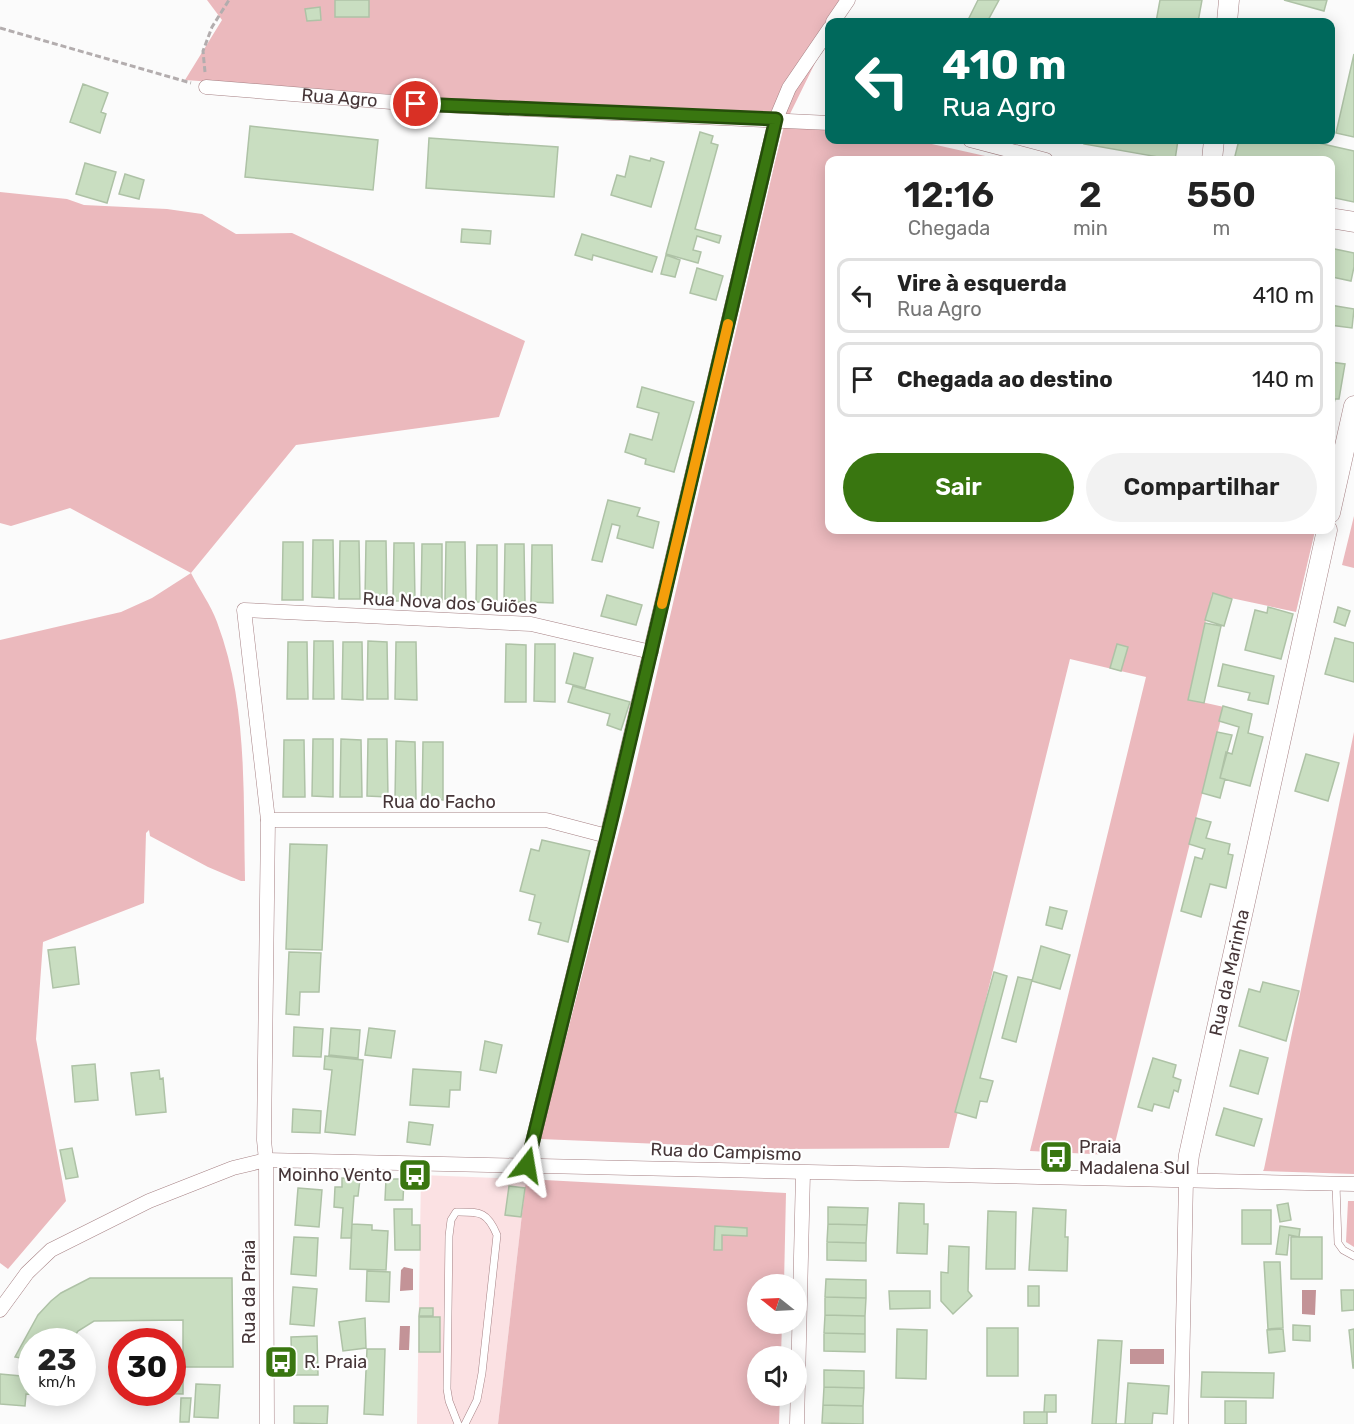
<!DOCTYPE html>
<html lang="pt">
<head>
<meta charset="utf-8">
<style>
	body { margin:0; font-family:Rubik,sans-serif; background:#f2f2f2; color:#222; height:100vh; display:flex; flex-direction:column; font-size:22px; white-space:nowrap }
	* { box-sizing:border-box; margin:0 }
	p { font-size:20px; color:#767676 }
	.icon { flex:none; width:33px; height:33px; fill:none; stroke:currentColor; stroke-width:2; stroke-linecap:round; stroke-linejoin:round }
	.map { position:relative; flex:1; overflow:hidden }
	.sheet { position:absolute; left:825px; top:156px; width:510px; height:378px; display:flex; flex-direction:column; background:#fff; border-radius:12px; box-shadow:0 3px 15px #0003 }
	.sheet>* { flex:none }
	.hud { position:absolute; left:825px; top:18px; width:510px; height:126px; border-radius:12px; box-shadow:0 3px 15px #0003; background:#00695c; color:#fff; overflow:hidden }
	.needle { width:39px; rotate:288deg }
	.buttons { position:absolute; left:747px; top:1274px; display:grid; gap:12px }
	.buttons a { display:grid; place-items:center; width:60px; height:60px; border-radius:50%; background:#fff; box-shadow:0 3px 15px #0003; font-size:30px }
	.speed { position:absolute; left:18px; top:1328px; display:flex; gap:12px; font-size:30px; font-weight:700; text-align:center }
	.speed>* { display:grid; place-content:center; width:78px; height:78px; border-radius:50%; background:#fff; box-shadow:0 3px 15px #0003; line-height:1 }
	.speed small { font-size:15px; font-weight:400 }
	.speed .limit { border:9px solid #d22; background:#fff; color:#111 }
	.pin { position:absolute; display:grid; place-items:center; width:51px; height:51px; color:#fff; margin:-26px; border:3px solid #fff; border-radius:50%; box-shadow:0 2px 6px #0007 }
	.me { position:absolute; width:66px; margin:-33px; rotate:14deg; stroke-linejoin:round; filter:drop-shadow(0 0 4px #0008) }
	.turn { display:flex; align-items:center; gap:21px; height:126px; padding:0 18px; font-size:27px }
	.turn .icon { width:78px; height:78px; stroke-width:2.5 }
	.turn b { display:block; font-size:42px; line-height:51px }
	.eta { display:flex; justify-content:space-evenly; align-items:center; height:102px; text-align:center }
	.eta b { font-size:36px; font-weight:600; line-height:42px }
	.primary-button { display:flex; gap:12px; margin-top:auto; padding:12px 18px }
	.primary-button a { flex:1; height:69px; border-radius:36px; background:#397610; color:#fff; font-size:24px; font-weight:600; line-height:69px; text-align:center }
	.primary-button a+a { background:#f2f2f2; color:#222 }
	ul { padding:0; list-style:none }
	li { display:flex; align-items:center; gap:18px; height:75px; margin:0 12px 9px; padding:0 6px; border:3px solid #e0e0e0; border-radius:12px }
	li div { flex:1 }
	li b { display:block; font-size:22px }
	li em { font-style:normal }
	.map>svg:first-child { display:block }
	.green { fill:#fbe1e3 }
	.forest { fill:#ebb9bd }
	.water { fill:#c39397 }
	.building { fill:#c9dec1; stroke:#aec2a6; stroke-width:1.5 }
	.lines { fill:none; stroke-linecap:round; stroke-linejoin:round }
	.lane-casing { stroke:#a68184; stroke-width:8 }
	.street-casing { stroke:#a68184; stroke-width:15 }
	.secondary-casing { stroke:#a68184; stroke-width:21 }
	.path { stroke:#b3adae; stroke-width:3; stroke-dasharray:6 3; stroke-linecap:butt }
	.lane { stroke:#fff; stroke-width:7 }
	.street { stroke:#fff; stroke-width:14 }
	.secondary { stroke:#fff; stroke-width:20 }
	.route-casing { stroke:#254d0a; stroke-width:15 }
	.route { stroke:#397610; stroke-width:10 }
	.slow { stroke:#f59e0b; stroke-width:10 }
	.labels { text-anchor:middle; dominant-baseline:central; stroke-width:4.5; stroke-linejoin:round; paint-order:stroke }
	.street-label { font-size:18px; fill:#463638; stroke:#fff }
	.poi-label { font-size:18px; fill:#463638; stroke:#fff; text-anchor:start }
</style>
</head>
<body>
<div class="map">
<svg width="1354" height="1424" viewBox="0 0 1354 1424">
	<rect width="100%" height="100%" fill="#fbfbfb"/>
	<!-- green -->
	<path class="green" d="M421 1175 526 1179 498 1424H417Z"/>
	<!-- forest -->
	<path class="forest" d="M207 0H846L786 122 829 131 830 140H914L1003 160H830V530H1305L1315 531 1296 612 1212 594 1188 699 1224 707 1112 1155 1030 1151 1146 677 1070 659 949 1148 784 1149 540 1139 631 785 775 162 785 122 185 80 222 20Z
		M0 192 67 199 84 205 167 209 202 214 236 234 292 233 525 341 499 417 296 445 191 573C199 589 211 605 217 622 248 704 243 794 245 881H241L208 867 150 836 149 830 146 833 144 903 43 942 36 1039 66 1201 8 1269 0 1263V640L121 612 152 598 191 573 70 508 11 526 0 523Z
		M1354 516V568L1342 565Z
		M1354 732V1174L1263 1171 1264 1169Z
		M526 1179 786 1193 784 1284H758V1323H782L781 1356H758V1395H780L779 1424H498Z
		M1348 1201H1354V1247L1346 1242Z"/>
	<!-- water -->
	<path class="water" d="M404 1267 413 1269V1290L400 1291 401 1270Z
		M1302 1290H1316L1315 1315 1302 1314Z
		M400 1326H410L409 1350H399Z
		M1130 1349H1164V1364H1130Z"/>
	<!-- building -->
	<path class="building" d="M335 0H369V17H335Z
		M978 0H999L987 22H967Z
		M1160 0H1202L1198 22H1156Z
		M1284 0H1327L1324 11Z
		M320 7 321 20 307 21 305 9Z
		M1354 54V137L1336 133Z
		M83 84 108 93 101 112 106 114 100 133 70 122Z
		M250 126 378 140 373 190 245 177Z
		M700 132 713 136 711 143 718 145 695 229 721 236 719 243 697 236 693 250 701 252 698 263 666 254Z
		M429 138 558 147 554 197 426 188Z
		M1085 140H1178L1175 160 1084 144Z
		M1239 140H1305L1354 151V202L1330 197V160H1234Z
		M630 156 650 161 651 158 664 162 651 207 611 195 617 175 625 177Z
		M85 163 116 172 107 203 76 194Z
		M125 174 144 180 139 199 119 194Z
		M462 229 491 231 490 244 461 242Z
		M582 234 657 257 652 272 593 255 592 260 575 255Z
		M1330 248 1354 253V267L1351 281 1332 277 1334 272 1330 271Z
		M666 255 680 260 675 277 661 274Z
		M697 268 723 276 716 300 690 293Z
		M1330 305 1354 309 1352 328 1330 325Z
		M1330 362 1345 364 1339 399H1335L1330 421Z
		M642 387 694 402 674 472 645 464 646 459 625 452 630 434 652 440 659 413 637 407Z
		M608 500 640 508 637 516 659 522 653 548 617 538 620 526 612 524 602 562 592 560Z
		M313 540H333L334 598 312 597Z
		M340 541H359L360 599H339Z
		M366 541H386L387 599 365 598Z
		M283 542H303V600H282Z
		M446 542H465L466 600 445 599Z
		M394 543H414L415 601H393Z
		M422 544H442V602H421Z
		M505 544H524L525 602H504Z
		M477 545H497V602H476Z
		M532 545H552L553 603 531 602Z
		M1213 593 1232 599 1224 626 1205 620Z
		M607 595 642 605 636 625 601 616Z
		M1268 607 1293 614 1281 659 1245 650 1255 610 1267 613Z
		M1338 607 1350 611 1345 626 1334 622Z
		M1205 623 1221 626 1204 703 1188 700Z
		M1335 638 1354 643V682L1325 674Z
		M314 641H333L334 699H313Z
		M368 641 387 642 388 699H367Z
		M288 642H307L308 699H287Z
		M343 642H362L363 700 342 699Z
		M396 642H416L417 700 395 699Z
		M506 644 526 645V702H505Z
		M535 644H555V702L534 701Z
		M1117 644 1128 647 1121 671 1110 668Z
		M574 653 593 658 585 688 566 683Z
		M1223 664 1274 676 1268 704 1248 700 1250 693 1218 686Z
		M573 686 630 702 621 730 607 725 610 714 568 702Z
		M1223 706 1252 714 1248 733 1263 737 1250 786 1220 778 1226 752 1232 754 1239 727 1219 721Z
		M1217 732 1232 735 1220 778 1225 779 1220 798 1202 793Z
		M313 739H333V797L312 796Z
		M341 739 361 740 362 797H340Z
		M368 739H387L388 797 367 796Z
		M284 740H304L305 797H283Z
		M396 741 415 742 416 799H395Z
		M423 742H443V800H422Z
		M1306 754 1339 763 1328 801 1295 791Z
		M1196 818 1211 822 1206 838 1230 844 1228 854 1233 855 1226 888 1210 884 1201 917 1181 911 1195 857 1202 859 1205 849 1189 844Z
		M542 840 590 851 568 942 538 934 541 923 529 920 535 895 520 891 531 849 539 851Z
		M290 844 327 845 322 950 286 949Z
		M1050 907 1067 911 1062 929 1046 925Z
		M1041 946 1070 955 1060 989 1032 981Z
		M75 947 79 984 53 988 48 950Z
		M289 952 321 953 319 992H300L299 1015 286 1014Z
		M994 972 1007 976 980 1078 993 1081 987 1102 980 1101 976 1118 955 1112Z
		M1018 977 1032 980 1016 1042 1002 1038Z
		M1263 982 1299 991 1286 1041 1239 1026 1249 989 1260 992Z
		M294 1027 323 1029 321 1057 293 1056Z
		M331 1028 360 1030 358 1058 329 1055Z
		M369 1028 395 1031 391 1058 365 1055Z
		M485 1041 502 1045 496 1073 480 1070Z
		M1240 1050 1268 1058 1258 1094 1230 1086Z
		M325 1056 363 1060 355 1135 325 1132 332 1070 324 1069Z
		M1153 1058 1176 1065 1173 1077 1181 1080 1178 1092 1174 1090 1169 1108 1154 1104 1152 1111 1138 1107Z
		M95 1064 98 1100 75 1102 72 1066Z
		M413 1069 461 1072 460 1090H450L449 1107 410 1105Z
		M159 1070 160 1079 163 1078 166 1112 136 1115 131 1073Z
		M1224 1108 1262 1119 1254 1146 1216 1135Z
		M293 1109 321 1111 320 1133 292 1132Z
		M409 1122 433 1125 430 1145 407 1142Z
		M72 1148 78 1177 66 1179 60 1150Z
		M342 1178 360 1179 358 1196H354L351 1238H341L343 1208 334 1207 335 1187H342Z
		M386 1179H404L403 1200H385Z
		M509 1186 525 1188 521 1217 505 1215Z
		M298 1188 322 1190 319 1227 295 1225Z
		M899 1203 924 1204V1224H928L927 1254 897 1253Z
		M1288 1203 1291 1220 1280 1222 1277 1205Z
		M828 1207 868 1208 867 1225 828 1224Z
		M1033 1208 1066 1210 1065 1237H1068L1067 1271 1029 1270Z
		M394 1209H412V1225H420V1250H395Z
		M1242 1210H1271V1244H1242Z
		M988 1211 1016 1212 1015 1269H986Z
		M352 1224 372 1225V1230L388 1231 386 1270 350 1269Z
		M828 1224 867 1225 866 1243 827 1242Z
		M715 1226 747 1228V1236L722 1235V1250H714Z
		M1280 1226 1300 1229 1299 1237 1289 1235 1287 1255 1276 1254Z
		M294 1237 318 1238 316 1276 291 1274Z
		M1291 1237H1322V1279H1291Z
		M827 1242 866 1243V1261L827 1260Z
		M949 1246 969 1247 968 1291 972 1296 953 1314 941 1301V1272L948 1273Z
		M1264 1262H1280L1283 1328 1268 1329Z
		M367 1271 390 1272 389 1302 366 1301Z
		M90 1278H232L233 1367H183V1320L94 1321 78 1331 71 1341H32V1360L15 1357 38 1315 51 1301 61 1293Z
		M826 1279 866 1280V1298L825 1297Z
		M1028 1286H1039V1306H1028Z
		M293 1287 317 1289 314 1326 290 1324Z
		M1341 1290H1354V1310L1342 1311Z
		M889 1291H930V1308L890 1309Z
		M825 1297 866 1298 865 1316 825 1315Z
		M420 1308H433V1316H419Z
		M825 1315 865 1316V1334L824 1333Z
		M419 1317H440V1352H419Z
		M365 1318 366 1348 343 1351 339 1322Z
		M1293 1325 1310 1326V1341L1293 1340Z
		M987 1328H1018V1376H987Z
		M897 1329 927 1330 926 1379 896 1378Z
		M1283 1329 1285 1351 1269 1353 1267 1330Z
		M1354 1329V1368H1353L1349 1330Z
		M824 1333 865 1334V1352L824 1351Z
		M317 1336 318 1375H292L291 1337Z
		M1098 1340 1122 1341 1116 1424H1125H1092Z
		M367 1349H385L383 1415 364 1414Z
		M824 1370 864 1371V1388L824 1387Z
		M1202 1372 1274 1373 1273 1398 1201 1397Z
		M0 1374 32 1377V1392H49V1396L26 1394 25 1406 0 1404Z
		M172 1378H183V1394L137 1393 172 1392Z
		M1128 1383 1169 1386 1167 1414 1153 1413 1152 1424H1125Z
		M196 1384 220 1385 218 1418 194 1417Z
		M824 1387 864 1388 863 1406 823 1405Z
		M1045 1395H1056V1412H1044Z
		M181 1398H191L189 1422H180Z
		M1225 1401H1246V1424H1225Z
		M823 1405 863 1406V1424L822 1423Z
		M294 1406H328L327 1424 294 1423Z
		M1024 1412H1047V1424H1024Z"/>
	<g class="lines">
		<defs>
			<path id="lane" d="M1336 1184 1338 1243 1343 1250 1354 1256
				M458 1424 449 1401 447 1389 449 1236 451 1220 456 1212C480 1212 487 1211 497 1235L482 1373 477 1400 465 1424"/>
			<g id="street">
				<path d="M833 22 848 0"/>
				<path id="s1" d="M206 87 416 104 830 123"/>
				<path d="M970 140 1046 160"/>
				<path d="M268 820H546L607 836"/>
				<path d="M527 1165 607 836 776 119 789 88 830 28"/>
				<path d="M0 1310 27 1273 51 1250 149 1201 233 1168 266 1160 1354 1184"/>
				<path d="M267 1424 266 1160 264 1140 268 820 244 610 531 624 651 652"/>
				<path d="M797 1424 803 1173"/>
				<path d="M1181 1424 1186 1180"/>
			</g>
			<g id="secondary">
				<path d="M1227 22 1229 0"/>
				<path d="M1212 160 1214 140"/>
				<path d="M1330 218 1354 222"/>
				<path d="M1330 513 1354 406"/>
				<path id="s2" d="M1186 1180 1189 1155 1327 530"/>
			</g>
		</defs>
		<!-- lane casing -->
		<use href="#lane" class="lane-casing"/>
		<!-- street casing -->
		<use href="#street" class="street-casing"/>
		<!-- secondary casing -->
		<use href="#secondary" class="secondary-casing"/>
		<!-- path -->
		<path class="path" d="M0 28 191 83
			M205 72 203 51 212 27 229 0"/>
		<!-- lane -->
		<use href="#lane" class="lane"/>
		<!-- street -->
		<use href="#street" class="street"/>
		<!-- secondary -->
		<use href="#secondary" class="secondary"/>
	</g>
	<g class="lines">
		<defs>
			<path id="route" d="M416 104 776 119 613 813 527 1165"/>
		</defs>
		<!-- route casing -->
		<use href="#route" class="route-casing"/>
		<!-- route -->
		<use href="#route" class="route"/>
		<!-- slow -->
		<path class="slow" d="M662 604 728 324"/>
	</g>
	<!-- icons -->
	<defs>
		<symbol id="bus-square" viewBox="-11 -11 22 22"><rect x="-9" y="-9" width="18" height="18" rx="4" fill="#397610" stroke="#fff"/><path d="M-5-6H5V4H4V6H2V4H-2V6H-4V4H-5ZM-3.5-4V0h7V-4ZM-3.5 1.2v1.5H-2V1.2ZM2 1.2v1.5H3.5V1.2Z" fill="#fff"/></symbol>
	</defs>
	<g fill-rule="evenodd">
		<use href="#bus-square" x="1037" y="1138" width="38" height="38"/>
		<use href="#bus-square" x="396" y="1156" width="38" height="38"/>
		<use href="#bus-square" x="262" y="1343" width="38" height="38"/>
	</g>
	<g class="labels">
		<!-- street labels -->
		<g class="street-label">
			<text stroke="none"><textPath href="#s1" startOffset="134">Rua Agro</textPath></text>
			<text transform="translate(450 603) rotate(3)">Rua Nova dos Guiões</text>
			<text x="439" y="802">Rua do Facho</text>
			<text stroke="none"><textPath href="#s2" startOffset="212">Rua da Marinha</textPath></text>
			<text transform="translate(726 1152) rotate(2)">Rua do Campismo</text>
			<text transform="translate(249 1292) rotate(-90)">Rua da Praia</text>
		</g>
		<!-- poi labels -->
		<g class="poi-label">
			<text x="1079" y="1147">Praia<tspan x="1079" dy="21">Madalena Sul</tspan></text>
			<text x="392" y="1175" text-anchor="end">Moinho Vento</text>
			<text x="304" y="1362">R. Praia</text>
		</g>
	</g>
</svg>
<div class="buttons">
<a><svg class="needle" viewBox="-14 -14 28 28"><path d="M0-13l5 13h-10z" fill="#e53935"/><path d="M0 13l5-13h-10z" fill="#767676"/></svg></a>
<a><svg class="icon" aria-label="sound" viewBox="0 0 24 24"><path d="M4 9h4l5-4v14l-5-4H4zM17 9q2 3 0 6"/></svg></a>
</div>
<div class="speed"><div>23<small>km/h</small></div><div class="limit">30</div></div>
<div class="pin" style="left:416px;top:104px;background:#d93025"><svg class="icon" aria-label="arrive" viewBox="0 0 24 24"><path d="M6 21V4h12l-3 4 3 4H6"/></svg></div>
<svg class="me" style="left:527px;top:1165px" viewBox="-20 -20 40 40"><path d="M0-17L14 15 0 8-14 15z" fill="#397610" stroke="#fff" stroke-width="4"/></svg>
<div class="hud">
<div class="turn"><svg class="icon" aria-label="left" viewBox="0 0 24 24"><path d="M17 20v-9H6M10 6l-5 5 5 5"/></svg><div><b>410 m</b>Rua Agro</div></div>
</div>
<section class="sheet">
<div class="eta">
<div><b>12:16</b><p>Chegada</p></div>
<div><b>2</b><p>min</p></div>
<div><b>550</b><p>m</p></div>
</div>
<ul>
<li><svg class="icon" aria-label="left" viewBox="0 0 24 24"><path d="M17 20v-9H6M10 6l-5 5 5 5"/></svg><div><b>Vire à esquerda</b><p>Rua Agro</p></div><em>410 m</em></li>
<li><svg class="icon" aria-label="arrive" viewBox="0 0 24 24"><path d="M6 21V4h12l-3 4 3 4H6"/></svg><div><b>Chegada ao destino</b></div><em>140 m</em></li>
</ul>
<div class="primary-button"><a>Sair</a><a>Compartilhar</a></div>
</section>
</div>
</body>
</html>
